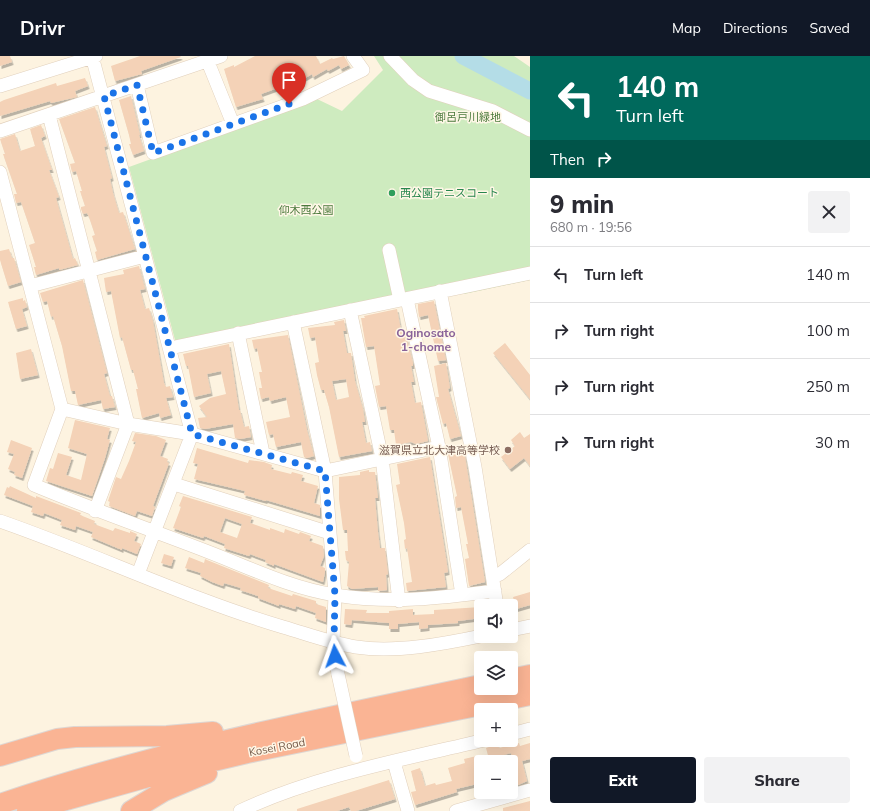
<!DOCTYPE html>
<html lang="en">
<head>
<meta charset="utf-8">
<style>
	body { margin:0; font-family:Mulish,"Noto Sans JP",sans-serif; background:#f2f2f3; color:#2b2b33; height:100vh; display:flex; flex-direction:column; font-size:15px; white-space:nowrap }
	* { box-sizing:border-box; margin:0 }
	p { font-size:13px; color:#7c7c81 }
	.icon { flex:none; width:22px; height:22px; fill:none; stroke:currentColor; stroke-width:2; stroke-linecap:round; stroke-linejoin:round }
	.map { position:relative; flex:1; overflow:hidden }
	.drawer { display:flex; flex-direction:column; background:#fff; width:340px }
	.drawer>* { flex:none }
	.top-card { background:#00695c; color:#fff; overflow:hidden }
	.tools { position:absolute; left:474px; top:543px; display:grid; gap:8px }
	.tools a { display:grid; place-items:center; width:44px; height:44px; border-radius:4px; background:#fff; box-shadow:0 4px 16px #0002; font-size:20px }
	.pin { position:absolute; display:grid; place-items:center; width:34px; height:34px; color:#fff; margin:-41px -17px; border-radius:50% 50% 50% 0; rotate:-45deg; box-shadow:0 0 4px #0007 }
	.pin .icon { rotate:45deg }
	.me { position:absolute; width:44px; margin:-22px; rotate:356deg; stroke-linejoin:round; filter:drop-shadow(0 0 3px #0008) }
	.turn { display:flex; align-items:center; gap:14px; height:84px; padding:0 20px; font-size:18px }
	.turn .icon { width:52px; height:52px; stroke-width:2.5 }
	.turn b { display:block; font-size:28px; line-height:34px }
	.then { display:flex; align-items:center; height:38px; padding:0 20px; background:#0003; gap:8px; font-size:15px }
	.round { display:grid; place-items:center; flex:none; width:42px; height:42px; border-radius:4px; background:#f2f2f3 }
	.headline { display:flex; align-items:center; justify-content:space-between; height:68px; padding:0 20px }
	h1 { font-size:24px; font-weight:800; line-height:30px }
	.primary-button { display:flex; gap:8px; margin-top:auto; padding:8px 20px }
	.primary-button a { flex:1; height:46px; border-radius:4px; background:#111827; color:#fff; font-size:16px; font-weight:800; line-height:46px; text-align:center }
	.primary-button a+a { background:#f2f2f3; color:#2b2b33 }
	ul { padding:0; list-style:none }
	li { display:flex; align-items:center; gap:12px; height:56px; padding:0 20px; border-top:1px solid #e1e1e2 }
	li div { flex:1 }
	li b { display:block; font-size:15px }
	li em { font-style:normal }
	header { display:flex; align-items:center; gap:24px; box-sizing:border-box; height:56px; padding:0 20px; background:#111827; color:#fff }
	header strong { font-size:19px }
	nav { display:flex; gap:22px; margin-inline-start:auto; font-size:14px }
	main { display:flex; flex:1; min-height:0 }
	.map>svg:first-child { display:block }
	.green { fill:#ceebbf }
	.lines { fill:none; stroke-linecap:round; stroke-linejoin:round }
	.river { stroke:#b4dde7; stroke-width:17 }
	.building { fill:#f4d2b7; fill-rule:evenodd; filter:url(#shadow) }
	.minor-casing { stroke:#e1d0bc; stroke-width:14 }
	.highway-casing { stroke:#ded7d3; stroke-width:22 }
	.minor { stroke:#fff; stroke-width:13 }
	.highway { stroke:#fab494; stroke-width:20 }
	.minor-bridge-casing { stroke:#e1d0bc; stroke-width:14; stroke-linecap:butt }
	.minor-bridge { stroke:#fff; stroke-width:13 }
	.route { stroke:#1a73e8; stroke-width:7; stroke-dasharray:0 12.6 }
	.leisure-dot { fill:#2e9e5b; stroke:#fff7e7; stroke-width:1.5 }
	.education-dot { fill:#8d6e63; stroke:#fff7e7; stroke-width:1.5 }
	.labels { text-anchor:middle; dominant-baseline:central; stroke-width:3; stroke-linejoin:round; paint-order:stroke }
	.park-label { font-size:11px; fill:#4d7b3e; stroke:#fff7e7 }
	.leisure-label { font-size:11px; fill:#27864d; stroke:#fff7e7; text-anchor:start }
	.education-label { font-size:11px; fill:#785e54; stroke:#fff7e7; text-anchor:end }
	.street-label { font-size:11px; fill:#755947; stroke:#fff7e7 }
	.neighbourhood-label { font-size:12px; font-weight:bold; fill:#896299; stroke:#fff7e7 }
</style>
</head>
<body>
<header>
<strong>Drivr</strong>
<nav><a>Map</a><a>Directions</a><a>Saved</a></nav>
</header>
<main>
<div class="map">
<svg width="530" height="755" viewBox="0 0 530 755">
	<defs>
		<filter id="shadow"><feDropShadow dx="1.5" dy="3" stdDeviation="0" flood-color="#0004"/></filter>
	</defs>
	<rect width="100%" height="100%" fill="#fdf3e0"/>
	<!-- green -->
	<path class="green" d="M374 0H514L530 11V224L464 238 460 225 178 285 175 284 129 111 317 43 342 55 383 14Z"/>
	<g class="lines">
		<!-- river -->
		<path class="river" d="M463 0 530 35"/>
	</g>
	<!-- building -->
	<path class="building" d="M0 0H10L12 6 0 10Z
		M140 0H180L181 1 141 15 142 18 115 25 111 10Z
		M255 0H316L320 8 332 2 333 3 344 0 349 9 341 13 339 9 328 15 327 13 313 21 312 18 295 28 299 34 291 39 286 29 261 38 263 43 236 51 224 13 234 9V11Z
		M85 22 88 30 75 35 77 41 51 47 50 45 0 60V46L4 44 56 27 57 30Z
		M131 40 140 79H139L144 95 133 99 129 88H131L129 79 119 44Z
		M95 51 107 90 104 91 112 122 110 123 113 137 119 157 123 156 135 193 97 204 95 196 97 195 92 180 95 179 89 161 87 157 83 158 81 153V151L85 150 80 135H82L76 115 72 116 70 108 75 107 59 63Z
		M41 69 45 80 41 82 52 114H49L59 141 56 142 73 203 75 202 78 209 59 214V212L36 219 34 211H36L29 189 35 187 21 146 16 147 14 138H17L3 98H5L0 83 15 78 20 95 35 90 30 73Z
		M9 193 12 202H14L21 226 8 230 0 204V195Z
		M139 210 145 233 140 234 145 253 149 252 153 265 164 327 166 331 170 330 173 341 166 342 171 359 160 362 159 357 142 362 136 333H138L133 314H131L122 281 120 282 111 235 106 236 104 222 124 218 123 214Z
		M83 224 107 317 104 318 110 340H112L115 351 103 353 101 344 78 349 75 335H71L62 290 53 260 51 261 47 245 43 246 40 237Z
		M23 242V245L25 244 27 251 22 253 27 270 16 273 8 246Z
		M434 245 446 304 438 305 428 259 419 261 418 253V248Z
		M397 253 401 274 404 273 413 307V310H411L414 326H411L415 347 421 346 428 385 416 388 411 386 396 389 394 374H390L386 350 379 351 375 330 380 329 374 290 366 291 361 262H365L364 260Z
		M344 264 346 275H343L347 297H351L355 325 363 353 365 366H362L366 387 370 386 372 395 339 401 329 351 324 334H321L317 319 315 307 319 306 315 281 310 282 308 272 335 269 334 266ZM346 323 349 341 336 344 332 325Z
		M288 279 307 374 314 400 307 402 304 401 301 386 276 391 273 378 269 379 266 366 290 361 286 341 270 345 269 341 261 343 259 332H262L259 316H262L257 292 254 293 252 284Z
		M505 287 530 319V343L493 297Z
		M229 288 239 354H240L244 371 249 370 251 381 240 383 235 382 233 368 205 373 200 372 198 362 207 361 199 350 210 342 226 338 221 315 207 318 211 337 194 341 188 310H186L183 298Z
		M31 293 38 319 20 323 16 297Z
		M446 307 450 332 448 333 461 380 450 383 446 367 443 368 436 341H439L434 310Z
		M75 364 110 372 107 383 110 384 105 402 92 440 46 425 50 412 53 413 58 397 72 401 66 419 81 424 87 398 68 392Z
		M520 376 524 382 530 378V410L524 402 510 413 501 401 515 390 511 384Z
		M135 377 156 380 166 384 160 400 168 403 167 406 169 407 153 450 155 451 152 460 137 455 135 460 109 450 110 446 108 445 116 421 121 423 129 405 136 386 132 385Z
		M11 384 32 392 22 422 14 419 15 416 8 413 14 398 7 396Z
		M197 392 248 407 249 404 264 406 272 409 271 413 291 418 292 416 303 419 301 425 318 430 314 447 320 449V460L266 444V445L244 439 245 435 194 423 198 408 193 407Z
		M464 394 485 526 469 530 465 503 469 502 466 488H468L461 451 456 452 455 441 457 440 448 398Z
		M430 401 446 502 448 516 444 517 446 531 407 535 406 527 412 526 407 492 405 493 404 484 406 483 404 467 396 429 400 428 397 408Z
		M369 414V416H375L378 442H375L378 476 380 492H385L388 518 386 519 387 534 378 535V531L352 533 347 530 349 506 346 504 345 495H348L347 474H343L339 443V421L360 419V416Z
		M10 430 36 442V440L81 457 80 459 95 465 94 468 113 475 115 472 130 477V475L137 478 134 485 141 488 137 498 122 492V494L91 481 93 476 76 470 75 474 60 469 62 464 44 457 43 460 31 456 33 450 4 439 7 431 9 432Z
		M183 440 252 461 250 467 270 474V472L284 477 285 473 299 478 300 476 311 480 309 485 323 490 324 500 320 510 325 512V516L323 526 274 508V510L265 506 266 504 250 498 249 500 224 492 225 488 204 480 203 482 173 472 181 451 179 450ZM225 462 242 468 237 482 220 476Z
		M164 498 174 501 171 510 161 507Z
		M189 501 204 507 205 503 207 504 269 529 268 532 292 540 293 538 316 545V548L326 551V566L315 562 316 557 296 550 295 553 279 548V550L258 542V540L240 534 241 532 224 527 223 530 212 526 200 520 201 517 185 512Z
		M530 536V549L516 553 513 541Z
		M481 551V562L458 565V567L428 569V572L419 573V566L398 568V573H389V567L352 564 351 569 344 568 345 553 367 554 366 557H389V555L413 553V559L434 558V554Z
		M519 687 520 690 530 687V703L522 705 527 725 516 730 511 714 515 713 511 697 489 703 486 692 498 688 499 692Z
		M481 699V727L456 733 457 736 415 749 411 736 416 735 411 715 420 712 425 730 435 727 436 729 452 725 448 712 465 707 464 703Z
		M389 724 395 743 356 755H351L349 751 337 755H297V753Z
		M530 745V755H503V752Z"/>
	<g class="lines">
		<defs>
			<path id="minor" d="M92 0 192 378 138 518
				M390 0 413 24 429 35 493 55 530 74
				M208 6 233 68
				M137 29 153 97 303 43 363 14 353 0
				M0 30 96 0
				M49 59 128 368 95 455
				M0 75 221 0
				M0 116 62 353 34 429C91 453 149 473 206 495 248 511 290 532 335 539 391 548 440 542 495 535
				M389 194 400 244
				M30 230 145 200
				M440 235 475 411 497 550
				M407 243 439 391 462 539
				M350 254 382 402 399 545
				M293 266 325 415 335 539 333 586 338 618
				M238 277 263 397
				M170 292 530 217
				M62 353 128 368 192 378 325 415 439 391
				M174 428 330 477
				M0 465C95 498 186 542 283 571 307 578 331 587 356 591 395 597 443 588 481 580
				M493 521 500 518 530 494
				M511 574 530 570
				M511 678 530 673
				M394 706 408 755
				M240 755C314 720 405 703 485 684
				M456 755 530 734"/>
			<path id="highway" d="M511 623 530 619
				M0 700 57 683 75 681 167 680 213 676
				M0 748C157 695 319 663 481 629
				M27 755 155 719 247 697 530 639
				M131 755 164 735 207 717"/>
		</defs>
		<!-- minor casing -->
		<use href="#minor" class="minor-casing"/>
		<!-- highway casing -->
		<use href="#highway" class="highway-casing"/>
		<!-- minor -->
		<use href="#minor" class="minor"/>
		<!-- highway -->
		<use href="#highway" class="highway"/>
		<defs>
			<path id="minor-bridge" d="M338 618 356 700"/>
		</defs>
		<!-- minor-bridge casing -->
		<use href="#minor-bridge" class="minor-bridge-casing"/>
		<!-- minor-bridge -->
		<use href="#minor-bridge" class="minor-bridge"/>
	</g>
	<g class="lines">
		<!-- route -->
		<path class="route" d="M289 48 153 97 137 29 104 40 192 378 325 415 335 539 334 586 335 600"/>
	</g>
	<!-- markers -->
	<circle class="leisure-dot" cx="392" cy="137" r="4"/>
	<circle class="education-dot" cx="508" cy="394" r="4"/>
	<g class="labels">
		<!-- park labels -->
		<g class="park-label">
			<text x="468" y="61">御呂戸川緑地</text>
			<text x="306" y="154">仰木西公園</text>
		</g>
		<!-- leisure labels -->
		<g class="leisure-label">
			<text x="400" y="137">西公園テニスコート</text>
		</g>
		<!-- education labels -->
		<g class="education-label">
			<text x="500" y="394">滋賀県立北大津高等学校</text>
		</g>
		<!-- street labels -->
		<g class="street-label">
			<text transform="translate(277 691) rotate(-11)">Kosei Road</text>
		</g>
		<!-- neighbourhood labels -->
		<g class="neighbourhood-label">
			<text x="426" y="276">Oginosato<tspan x="426" dy="14">1-chome</tspan></text>
		</g>
	</g>
</svg>
<div class="tools">
<a><svg class="icon" aria-label="sound" viewBox="0 0 24 24"><path d="M4 9h4l5-4v14l-5-4H4zM17 9q2 3 0 6"/></svg></a>
<a><svg class="icon" aria-label="layers" viewBox="0 0 24 24"><path d="M12 4l9 5-9 5-9-5zM3 14l9 5 9-5"/></svg></a>
<a>+</a>
<a>−</a>
</div>
<div class="pin" style="left:289px;top:48px;background:#d93025"><svg class="icon" aria-label="arrive" viewBox="0 0 24 24"><path d="M6 21V4h12l-3 4 3 4H6"/></svg></div>
<svg class="me" style="left:335px;top:600px" viewBox="-20 -20 40 40"><path d="M0-17L14 15 0 8-14 15z" fill="#1a73e8" stroke="#fff" stroke-width="4"/></svg>
</div>
<section class="drawer">
<div class="top-card">
<div class="turn"><svg class="icon" aria-label="left" viewBox="0 0 24 24"><path d="M17 20v-9H6M10 6l-5 5 5 5"/></svg><div><b>140 m</b>Turn left</div></div>
<div class="then">Then<svg class="icon" aria-label="right" viewBox="0 0 24 24"><path d="M7 20v-9h11M14 6l5 5-5 5"/></svg></div>
</div>
<div class="headline"><div><h1>9 min</h1><p>680 m · 19:56</p></div><a class="round"><svg class="icon" aria-label="close" viewBox="0 0 24 24"><path d="M6 6l12 12M18 6L6 18"/></svg></a></div>
<ul>
<li><svg class="icon" aria-label="left" viewBox="0 0 24 24"><path d="M17 20v-9H6M10 6l-5 5 5 5"/></svg><div><b>Turn left</b></div><em>140 m</em></li>
<li><svg class="icon" aria-label="right" viewBox="0 0 24 24"><path d="M7 20v-9h11M14 6l5 5-5 5"/></svg><div><b>Turn right</b></div><em>100 m</em></li>
<li><svg class="icon" aria-label="right" viewBox="0 0 24 24"><path d="M7 20v-9h11M14 6l5 5-5 5"/></svg><div><b>Turn right</b></div><em>250 m</em></li>
<li><svg class="icon" aria-label="right" viewBox="0 0 24 24"><path d="M7 20v-9h11M14 6l5 5-5 5"/></svg><div><b>Turn right</b></div><em>30 m</em></li>
</ul>
<div class="primary-button"><a>Exit</a><a>Share</a></div>
</section>
</main>
</body>
</html>
